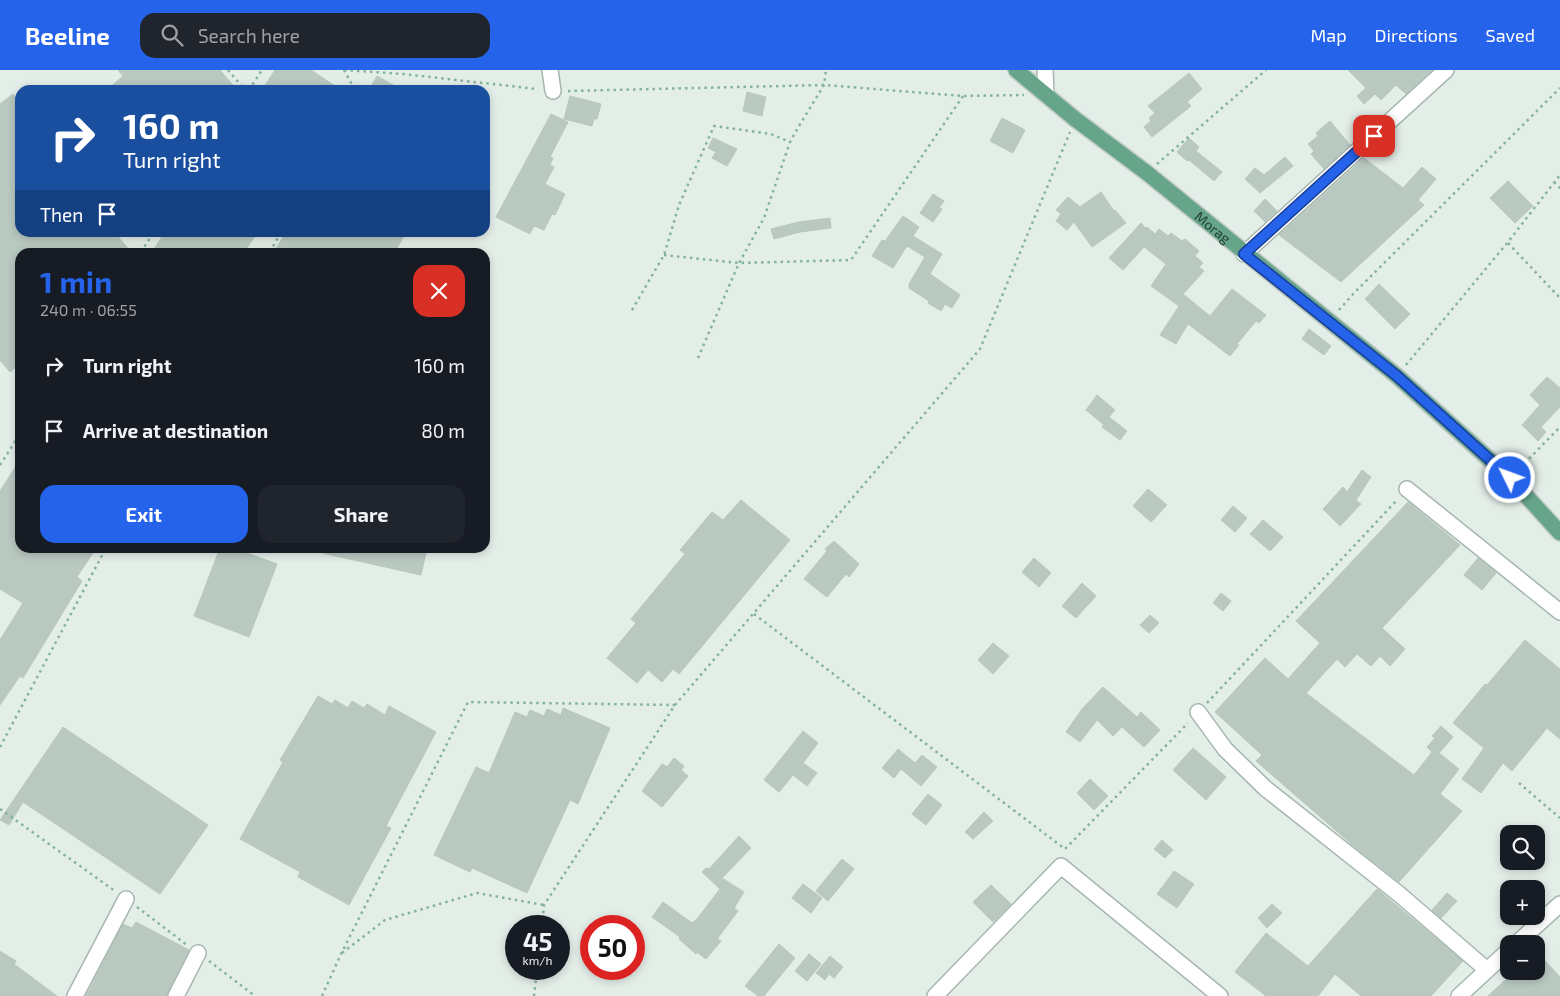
<!DOCTYPE html>
<html lang="en">
<head>
<meta charset="utf-8">
<style>
	body { margin:0; font-family:"Exo 2",sans-serif; background:#20242c; color:#f1f3f6; height:100vh; display:flex; flex-direction:column; font-size:19px; white-space:nowrap }
	* { box-sizing:border-box; margin:0 }
	p { font-size:16px; color:#9ea1a6 }
	.icon { flex:none; width:28px; height:28px; fill:none; stroke:currentColor; stroke-width:2; stroke-linecap:round; stroke-linejoin:round }
	.map { position:relative; flex:1; overflow:hidden }
	.sheet { position:absolute; left:15px; top:178px; width:475px; height:305px; display:flex; flex-direction:column; background:#171b24; border-radius:15px; box-shadow:0 2px 8px #0003 }
	.sheet>* { flex:none }
	.hud { position:absolute; left:15px; top:15px; width:475px; height:152px; border-radius:15px; box-shadow:0 2px 8px #0003; background:#1a4fa0; color:#fff; overflow:hidden }
	.buttons { position:absolute; left:1500px; top:755px; display:grid; gap:10px }
	.buttons a { display:grid; place-items:center; width:45px; height:45px; border-radius:10px; background:#171b24; box-shadow:0 2px 8px #0003; font-size:25px }
	.speed { position:absolute; left:505px; top:845px; display:flex; gap:10px; font-size:25px; font-weight:700; text-align:center }
	.speed>* { display:grid; place-content:center; width:65px; height:65px; border-radius:50%; background:#171b24; box-shadow:0 2px 8px #0003; line-height:1 }
	.speed small { font-size:12px; font-weight:400 }
	.speed .limit { border:8px solid #d22; background:#fff; color:#111 }
	.pin { position:absolute; display:grid; place-items:center; width:42px; height:42px; color:#fff; margin:-21px; border-radius:10px; box-shadow:0 2px 8px #0006 }
	.me { position:absolute; width:55px; margin:-28px; rotate:312deg; stroke-linejoin:round; filter:drop-shadow(0 0 4px #0008) }
	.turn { display:flex; align-items:center; gap:18px; height:105px; padding:0 25px; font-size:22px }
	.turn .icon { width:65px; height:65px; stroke-width:2.5 }
	.turn b { display:block; font-size:35px; line-height:42px }
	.then { display:flex; align-items:center; height:48px; padding:0 25px; background:#0003; gap:10px; font-size:19px }
	.round { display:grid; place-items:center; flex:none; width:52px; height:52px; border-radius:15px; background:#20242c }
	.summary { display:flex; align-items:center; justify-content:space-between; height:85px; padding:0 25px }
	h1 { font-size:30px; font-weight:700; line-height:38px; color:#2563eb }
	.primary-button { display:flex; gap:10px; margin-top:auto; padding:10px 25px }
	.primary-button a { flex:1; height:58px; border-radius:15px; background:#2563eb; color:#fff; font-size:20px; font-weight:700; line-height:58px; text-align:center }
	.primary-button a+a { background:#20242c; color:#f1f3f6 }
	ul { padding:0; list-style:none }
	li { display:flex; align-items:center; gap:15px; height:65px; padding:0 25px }
	li div { flex:1 }
	li b { display:block; font-size:19px }
	li em { font-style:normal }
	header { display:flex; align-items:center; gap:30px; box-sizing:border-box; height:70px; padding:0 25px; background:#2563eb; color:#fff }
	header strong { font-size:24px }
	nav { display:flex; gap:28px; margin-inline-start:auto; font-size:18px }
	.search { width:350px; height:45px; background:#20242c; display:flex; align-items:center; gap:12px; box-sizing:border-box; padding:0 18px; border-radius:15px; color:#9ea1a6; font-size:19px }
	.map>svg:first-child { display:block }
	.building { fill:#b9c9c1; stroke:#b6c8be }
	.lines { fill:none; stroke-linecap:round; stroke-linejoin:round }
	.minor-casing { stroke:#a6b7ae; stroke-width:18 }
	.major-casing { stroke:#c1cac6; stroke-width:18 }
	.path { stroke:#84b39c; stroke-width:2.5; stroke-dasharray:2.5 4; stroke-linecap:butt }
	.minor { stroke:#fff; stroke-width:15 }
	.major { stroke:#67a58b; stroke-width:15 }
	.route-casing { stroke:#184099; stroke-width:12 }
	.route { stroke:#2563eb; stroke-width:9 }
	.labels { text-anchor:middle; dominant-baseline:central; stroke-width:4.5; stroke-linejoin:round; paint-order:stroke }
	.street-label { font-size:14px; fill:#234134; stroke:#f5faf7 }
</style>
</head>
<body>
<header>
<strong>Beeline</strong>
<div class="search"><svg class="icon" aria-label="search" viewBox="0 0 24 24"><circle cx="10" cy="10" r="6"/><path d="M15 15l6 6"/></svg>Search here</div>
<nav><a>Map</a><a>Directions</a><a>Saved</a></nav>
</header>
<div class="map">
<svg width="1560" height="926" viewBox="0 0 1560 926">
	<rect width="100%" height="100%" fill="#e4eee8"/>
	<!-- building -->
	<path class="building" d="M118 0H220L237 20H107L123 6Z
		M275 0H311L341 20H262Z
		M1348 0H1432L1406 24 1396 15 1381 30 1375 24 1364 34 1357 26 1366 18Z
		M1189 3 1202 19 1187 32 1191 36 1152 67 1144 57 1151 51 1149 48 1155 43 1148 36Z
		M377 6 402 20H369Z
		M747 22 766 27 762 46 743 41Z
		M13 24 20 33V162H114L131 182H20V294L10 302 0 290V34Z
		M570 26 601 34 597 49H594L592 56 564 49Z
		M551 44 568 52 550 87 553 88 550 95 554 97 545 114 565 124 555 145 552 144 544 160 534 156 530 164 496 147Z
		M1002 48 1025 60 1013 83 990 71Z
		M1330 51 1350 75 1324 99 1311 84 1314 81 1308 74 1318 66 1316 63Z
		M713 68 737 79 727 96 712 88 716 82 708 78Z
		M1189 68 1199 77 1196 81 1222 102 1214 111 1189 90 1187 91 1177 82Z
		M1285 87 1293 96 1260 123 1245 109 1255 98 1264 105Z
		M1364 88 1403 118 1422 97 1436 109 1418 130 1424 135 1341 212 1279 165Z
		M1508 111 1533 136 1515 153 1490 128Z
		M1101 122 1114 141 1115 140 1126 153 1092 177 1074 152 1067 160 1056 151 1061 144 1056 140 1068 127 1080 137Z
		M933 124 944 131 939 138 942 139 933 152 920 143Z
		M1265 129 1277 141 1265 152 1254 141Z
		M903 146 919 157 913 166 942 184 930 204 960 225 952 238 945 234 941 241 928 233 929 231 909 218V214L925 187 907 176 893 198 872 186 882 170 885 171Z
		M830 148 831 158 800 162 774 169 771 159 799 152Z
		M1141 153 1145 158 1147 157 1155 164 1159 159 1168 166 1171 163 1182 171 1185 169 1199 181 1195 186 1203 193 1199 197 1204 201 1183 224 1210 246 1232 219 1266 245 1259 253 1256 251 1237 274 1239 275 1230 286 1188 254 1176 274 1160 265 1179 236 1151 216 1166 194 1144 177 1123 200 1109 188Z
		M165 162H258L244 182H152Z
		M286 162H406L395 182H274Z
		M1379 214 1410 244 1395 259 1365 229Z
		M1309 259 1331 276 1324 285 1302 269Z
		M1547 307 1560 318V337L1541 357 1546 362 1538 371 1522 355 1540 335 1530 325Z
		M1097 325 1115 340 1103 354 1086 340Z
		M1109 347 1127 361 1120 370 1102 357Z
		M20 390V478H96L77 507 82 511 23 608 20 606 0 635V570L23 533 0 519V421Z
		M1362 400 1371 407 1356 430 1361 434 1340 456 1323 439 1343 417 1347 422Z
		M1148 419 1167 435 1151 452 1133 436Z
		M741 430 790 470 679 604 673 599 662 612 648 600 637 613 607 588 636 553 631 549 685 484 680 480 712 442 723 450Z
		M1408 432 1460 475 1382 558 1405 579 1390 596 1380 586 1371 596 1357 584 1345 597 1337 589 1306 623 1414 705 1432 682 1427 677 1435 668 1432 666 1441 656 1453 667 1439 683 1459 699 1440 724 1462 741 1399 812 1356 778 1256 691 1262 685 1215 642 1265 588 1288 609 1320 573 1296 551Z
		M1233 436 1247 448 1235 462 1221 450Z
		M1263 450 1283 467 1270 481 1250 464Z
		M834 471 859 494 849 507 846 504 827 527 804 509 827 481 825 479Z
		M220 478H233L277 494 249 567 194 546Z
		M319 478H427L421 505 318 482Z
		M1034 488 1051 503 1039 517 1022 502Z
		M1478 488 1496 503 1482 520 1464 505Z
		M1082 513 1096 526 1076 548 1062 536Z
		M1221 523 1231 531 1223 541 1213 533Z
		M1150 545 1159 553 1149 563 1140 555Z
		M1525 570 1560 599V669L1547 658 1512 701 1503 693 1481 723 1462 709 1484 678 1453 653 1485 614 1487 615Z
		M993 573 1009 586 993 604 978 590Z
		M1103 617 1137 647 1141 642 1160 660 1144 677 1122 657 1113 666 1097 650 1080 672 1066 662 1082 639Z
		M318 626 332 634 335 630 348 638 352 631 364 638 367 634 385 645 389 636 436 662 386 756 391 758 349 835 298 807 300 802 240 769 283 692 280 690Z
		M563 638 610 658 578 734 570 730 527 823 472 798 470 802 434 785 476 697 489 703 515 642 527 647 530 640 544 646 547 639 561 645Z
		M63 657 208 755 160 824 23 732 9 755 0 750Z
		M803 661 818 673 803 693 817 703 807 716 793 705 779 722 764 710Z
		M1193 678 1226 707 1206 730 1173 700Z
		M898 679 915 693 922 685 937 697 921 716 901 699 894 708 882 698Z
		M674 688 684 696 681 700 688 706 662 737 642 721 662 694 667 697Z
		M1090 709 1108 726 1094 740 1077 723Z
		M928 724 942 735 926 755 912 744Z
		M984 742 993 751 973 769 965 762Z
		M739 766 751 778 722 808 744 822 734 838 738 841 717 869 721 871 706 889 697 882 696 884 679 869 680 867 652 847 663 832 692 853 697 849 720 819 702 802 706 798 709 799Z
		M1162 770 1173 780 1165 788 1154 779Z
		M842 789 854 799 828 831 816 821Z
		M1174 801 1194 814 1177 838 1157 824Z
		M803 814 822 828 811 843 792 828Z
		M991 815 1011 834 993 852 973 832Z
		M1377 819 1463 891 1431 926H1361L1335 904 1318 926H1266L1235 902 1266 863 1308 896Z
		M1447 823 1457 831 1441 848 1432 840Z
		M1272 834 1282 843 1267 858 1258 848Z
		M136 852 189 880 167 926H86L123 854 132 858Z
		M779 874 795 888 764 926H758L745 916Z
		M0 881 16 891 14 894 57 926H0Z
		M1536 881 1560 907V926H1488L1515 901H1536Z
		M809 884 821 894 807 911 795 901Z
		M830 886 843 897 834 908 829 904 825 910 816 903Z"/>
	<g class="lines">
		<defs>
			<path id="minor" d="M550 0 553 21
				M1045 0 1046 25
				M1244 184 1446 0
				M1407 419 1560 542
				M1198 642 1225 679 1265 718 1399 824 1487 900
				M1516 874 1560 834
				M75 926 126 829
				M176 926 198 883
				M935 926 1061 796 1220 926
				M1459 926 1509 880"/>
			<g id="major">
				<path id="s1" d="M1016 0 1075 49 1147 103 1397 306 1510 408 1560 463"/>
			</g>
		</defs>
		<!-- minor casing -->
		<use href="#minor" class="minor-casing"/>
		<!-- major casing -->
		<use href="#major" class="major-casing"/>
		<!-- path -->
		<path class="path" d="M228 0 245 20
			M344 0 403 4 537 19
			M344 0 355 20
			M249 20 262 0
			M568 21 824 15 963 26 1024 25
			M1157 94 1266 0
			M1554 112 1560 118
			M1508 173 1560 228
			M141 182 154 162
			M270 182 281 162
			M664 185 739 193 851 190 963 26
			M632 240 664 185 679 135 714 56 771 64 790 72 799 56 824 15 826 0
			M1339 240 1354 223 1560 18
			M698 288 739 193 764 148 790 72
			M1406 295 1508 172 1560 105
			M0 395 20 364
			M1520 398 1560 357
			M754 544 1065 779 1188 653
			M1207 633 1398 429
			M0 677 106 478
			M1519 713 1560 748
			M0 739 115 821
			M137 837 187 875
			M542 856 544 835 675 635 980 279 1070 62
			M342 883 385 850 477 823 544 835
			M209 891 255 926
			M322 926 341 884 468 632 675 635
			M534 926 537 899"/>
		<!-- minor -->
		<use href="#minor" class="minor"/>
		<!-- major -->
		<use href="#major" class="major"/>
	</g>
	<g class="lines">
		<defs>
			<path id="route" d="M1374 66 1244 184 1397 306 1510 408"/>
		</defs>
		<!-- route casing -->
		<use href="#route" class="route-casing"/>
		<!-- route -->
		<use href="#route" class="route"/>
	</g>
	<g class="labels">
		<!-- street labels -->
		<g class="street-label">
			<text stroke="none"><textPath href="#s1" startOffset="252">Morag</textPath></text>
		</g>
	</g>
</svg>
<div class="buttons">
<a><svg class="icon" aria-label="search" viewBox="0 0 24 24"><circle cx="10" cy="10" r="6"/><path d="M15 15l6 6"/></svg></a>
<a>+</a>
<a>−</a>
</div>
<div class="speed"><div>45<small>km/h</small></div><div class="limit">50</div></div>
<div class="pin" style="left:1374px;top:66px;background:#d93025"><svg class="icon" aria-label="arrive" viewBox="0 0 24 24"><path d="M6 21V4h12l-3 4 3 4H6"/></svg></div>
<svg class="me" style="left:1510px;top:408px" viewBox="-20 -20 40 40"><circle r="17" fill="#2563eb" stroke="#fff" stroke-width="3"/><path d="M0-11L8 9 0 5-8 9z" fill="#fff"/></svg>
<div class="hud">
<div class="turn"><svg class="icon" aria-label="right" viewBox="0 0 24 24"><path d="M7 20v-9h11M14 6l5 5-5 5"/></svg><div><b>160 m</b>Turn right</div></div>
<div class="then">Then<svg class="icon" aria-label="arrive" viewBox="0 0 24 24"><path d="M6 21V4h12l-3 4 3 4H6"/></svg></div>
</div>
<section class="sheet">
<div class="summary"><div><h1>1 min</h1><p>240 m · 06:55</p></div><a class="round" style="background:#d93025;color:#fff"><svg class="icon" aria-label="close" viewBox="0 0 24 24"><path d="M6 6l12 12M18 6L6 18"/></svg></a></div>
<ul>
<li><svg class="icon" aria-label="right" viewBox="0 0 24 24"><path d="M7 20v-9h11M14 6l5 5-5 5"/></svg><div><b>Turn right</b></div><em>160 m</em></li>
<li><svg class="icon" aria-label="arrive" viewBox="0 0 24 24"><path d="M6 21V4h12l-3 4 3 4H6"/></svg><div><b>Arrive at destination</b></div><em>80 m</em></li>
</ul>
<div class="primary-button"><a>Exit</a><a>Share</a></div>
</section>
</div>
</body>
</html>
